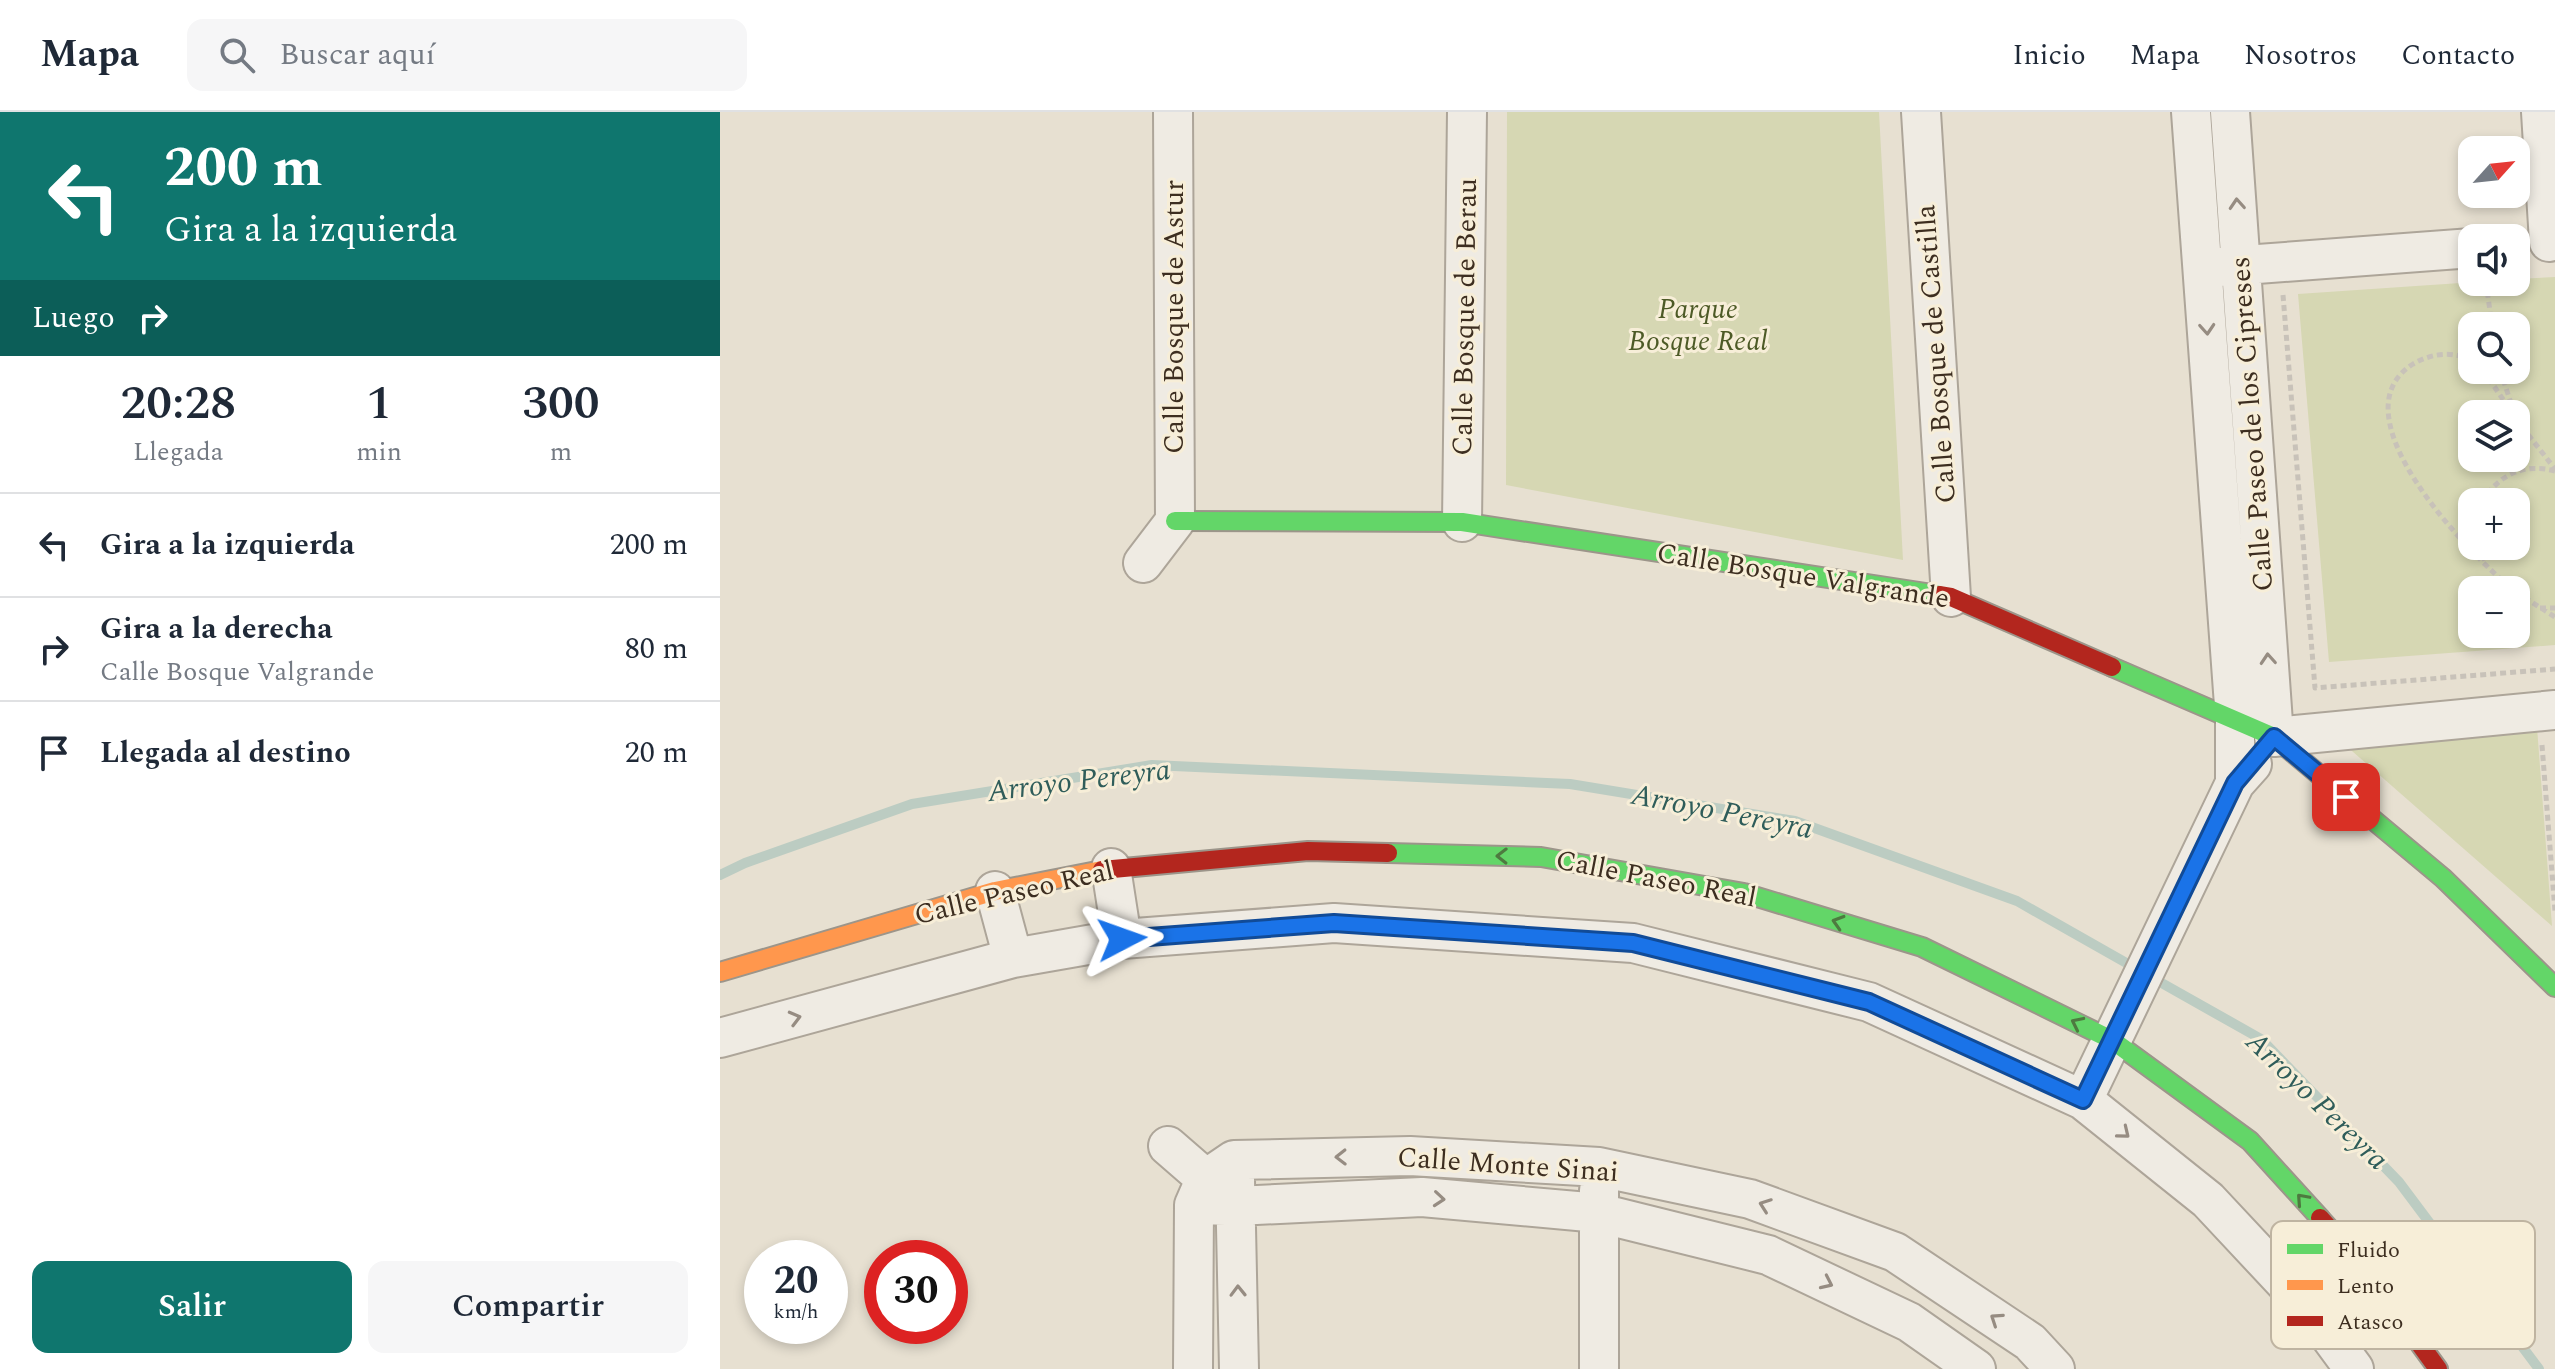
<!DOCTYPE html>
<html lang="es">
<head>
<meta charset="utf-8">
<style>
	body { margin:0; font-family:Spectral,serif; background:#f6f6f7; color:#1f2937; height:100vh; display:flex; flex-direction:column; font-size:30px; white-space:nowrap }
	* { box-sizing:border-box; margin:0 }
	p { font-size:26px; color:#747a83 }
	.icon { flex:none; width:44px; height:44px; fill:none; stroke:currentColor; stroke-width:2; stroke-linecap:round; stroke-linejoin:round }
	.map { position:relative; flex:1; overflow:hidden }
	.panel { display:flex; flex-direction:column; background:#fff; width:720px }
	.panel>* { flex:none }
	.hud { background:#0f766e; color:#fff; overflow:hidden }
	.needle { width:52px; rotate:63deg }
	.controls { position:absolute; left:1738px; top:24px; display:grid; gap:16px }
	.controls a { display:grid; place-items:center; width:72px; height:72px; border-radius:16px; background:#fff; box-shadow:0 4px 12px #0003; font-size:40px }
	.speed { position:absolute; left:24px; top:1128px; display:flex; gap:16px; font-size:40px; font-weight:700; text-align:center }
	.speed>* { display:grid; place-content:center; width:104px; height:104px; border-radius:50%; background:#fff; box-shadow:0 4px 12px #0003; line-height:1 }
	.speed small { font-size:20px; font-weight:400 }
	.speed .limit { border:12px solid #d22; background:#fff; color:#111 }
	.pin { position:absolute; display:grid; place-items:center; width:68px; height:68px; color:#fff; margin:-34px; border-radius:16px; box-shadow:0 4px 12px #0006 }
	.me { position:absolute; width:88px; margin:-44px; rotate:86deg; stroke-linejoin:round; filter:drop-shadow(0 0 6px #0008) }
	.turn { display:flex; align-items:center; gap:28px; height:168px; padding:0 32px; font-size:36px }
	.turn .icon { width:104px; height:104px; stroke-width:2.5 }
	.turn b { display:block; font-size:56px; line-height:68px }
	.then { display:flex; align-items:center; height:76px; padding:0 32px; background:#0003; gap:16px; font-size:30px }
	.eta { display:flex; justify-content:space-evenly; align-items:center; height:136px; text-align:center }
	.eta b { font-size:48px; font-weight:600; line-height:56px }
	.primary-button { display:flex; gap:16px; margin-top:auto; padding:16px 32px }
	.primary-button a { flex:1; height:92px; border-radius:16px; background:#0f766e; color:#fff; font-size:32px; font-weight:600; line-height:92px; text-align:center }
	.primary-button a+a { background:#f6f6f7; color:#1f2937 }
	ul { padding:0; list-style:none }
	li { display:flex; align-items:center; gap:24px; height:104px; padding:0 32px; border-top:2px solid #e0e1e3 }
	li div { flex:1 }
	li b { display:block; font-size:30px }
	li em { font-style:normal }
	header { display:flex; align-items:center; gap:48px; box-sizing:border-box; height:112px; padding:0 40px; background:#fff; border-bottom:2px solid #e0e1e3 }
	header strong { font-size:38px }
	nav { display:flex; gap:44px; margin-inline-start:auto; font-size:28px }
	.search { width:560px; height:72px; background:#f6f6f7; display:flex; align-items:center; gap:20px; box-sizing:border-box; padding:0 28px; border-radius:16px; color:#747a83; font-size:30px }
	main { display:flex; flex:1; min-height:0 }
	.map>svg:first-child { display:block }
	.green { fill:#d6d7b3; fill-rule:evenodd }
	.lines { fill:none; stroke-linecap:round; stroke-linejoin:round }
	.stream { stroke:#bcccc2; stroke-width:10 }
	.street-casing { stroke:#ada599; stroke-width:42 }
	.fast-casing { stroke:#9c958a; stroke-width:22 }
	.slow-casing { stroke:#9c958a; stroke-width:22 }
	.jam-casing { stroke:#9c958a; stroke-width:22 }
	.path { stroke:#c8c2b9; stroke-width:5; stroke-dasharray:6 4; stroke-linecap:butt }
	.street { stroke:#efebe3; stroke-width:38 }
	.fast { stroke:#63d668; stroke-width:18 }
	.slow { stroke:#ff974d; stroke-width:18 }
	.jam { stroke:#b3261e; stroke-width:18 }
	.oneway { stroke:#968c82 }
	.oneway2 { stroke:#4e7a40 }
	.route-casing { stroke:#114b97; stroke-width:20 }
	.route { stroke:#1a73e8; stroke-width:14 }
	.labels { text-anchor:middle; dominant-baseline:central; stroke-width:6; stroke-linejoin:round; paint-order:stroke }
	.park-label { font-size:28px; font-style:italic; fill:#4d5a26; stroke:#f7eed8 }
	.street-label { font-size:28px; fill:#3d2e20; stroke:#f7eed8 }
	.water-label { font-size:30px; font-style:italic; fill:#2f5d5a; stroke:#f7eed8 }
	.key { fill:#f7eed8; stroke:#bfb4a1; stroke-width:2 }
	.key-label { font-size:22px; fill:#3d2e20 }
</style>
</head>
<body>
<header>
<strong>Mapa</strong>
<div class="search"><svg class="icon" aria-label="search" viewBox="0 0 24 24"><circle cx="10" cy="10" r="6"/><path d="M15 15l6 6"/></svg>Buscar aquí</div>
<nav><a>Inicio</a><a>Mapa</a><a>Nosotros</a><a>Contacto</a></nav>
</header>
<main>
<section class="panel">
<div class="hud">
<div class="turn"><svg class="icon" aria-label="left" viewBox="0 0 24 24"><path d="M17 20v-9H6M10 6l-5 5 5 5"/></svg><div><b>200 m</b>Gira a la izquierda</div></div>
<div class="then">Luego<svg class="icon" aria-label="right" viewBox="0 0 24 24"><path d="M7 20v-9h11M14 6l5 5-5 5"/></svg></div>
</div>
<div class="eta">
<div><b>20:28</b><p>Llegada</p></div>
<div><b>1</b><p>min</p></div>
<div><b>300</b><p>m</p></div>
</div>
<ul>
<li><svg class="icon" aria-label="left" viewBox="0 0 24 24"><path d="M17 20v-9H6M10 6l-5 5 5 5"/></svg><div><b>Gira a la izquierda</b></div><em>200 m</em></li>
<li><svg class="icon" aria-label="right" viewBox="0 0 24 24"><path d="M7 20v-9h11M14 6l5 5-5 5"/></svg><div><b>Gira a la derecha</b><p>Calle Bosque Valgrande</p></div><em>80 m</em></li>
<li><svg class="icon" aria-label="arrive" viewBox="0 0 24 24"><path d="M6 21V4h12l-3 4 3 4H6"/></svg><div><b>Llegada al destino</b></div><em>20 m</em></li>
</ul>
<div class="primary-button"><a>Salir</a><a>Compartir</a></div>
</section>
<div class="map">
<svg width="1835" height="1257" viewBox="0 0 1835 1257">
	<rect width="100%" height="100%" fill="#e7e0d1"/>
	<!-- green -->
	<path class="green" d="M787 0H1159L1183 448 786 373Z
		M1835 165V533L1609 550 1578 182 1755 170H1796V167ZM1752 214H1796V258H1752ZM1752 302H1796V346H1752ZM1752 390H1796V434H1752ZM1752 478H1796V522H1752Z
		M1817 615 1832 814 1624 632Z"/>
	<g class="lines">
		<!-- stream -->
		<path class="stream" d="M0 763 25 751 192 692 432 653 850 672 1075 709 1297 789 1417 857
			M1431 865 1541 927 1679 1070 1819 1257"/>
		<defs>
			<path id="street" d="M1201 0 1231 485
				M1471 0 1515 607V671
				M1510 0 1554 625
				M1821 0 1829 130
				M1497 155 1752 136
				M742 410 747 0
				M423 451 455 409 453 0
				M1554 625 1835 598
				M391 756 402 827
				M275 779 293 846
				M0 926 293 846 402 827 614 811 913 831 1149 890 1363 988 1488 1088 1590 1197 1634 1257
				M1363 988 1515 671 1532 652
				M448 1034 486 1067
				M486 1067 514 1048 690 1044 879 1055 1030 1087 1175 1140 1310 1230 1335 1257
				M515 1068 519 1257
				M879 1078V1257
				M474 1093 516 1094 702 1085 879 1101 1048 1143 1189 1210 1256 1257
				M473 1257 474 1093 484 1070"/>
			<path id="fast" d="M455 409 742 410 1219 483
				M1392 555 1554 625 1723 766 1835 875
				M668 741 821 745 1024 781 1202 835 1392 928 1530 1029 1600 1106"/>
			<path id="slow" d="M0 860 275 779 382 758"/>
			<path id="jam" d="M1219 483 1231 485 1392 555
				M382 758 588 739 668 741
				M1600 1106 1643 1154 1718 1257"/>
		</defs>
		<!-- street casing -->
		<use href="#street" class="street-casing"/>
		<!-- fast casing -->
		<use href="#fast" class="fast-casing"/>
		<!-- slow casing -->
		<use href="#slow" class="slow-casing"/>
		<!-- jam casing -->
		<use href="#jam" class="jam-casing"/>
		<!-- path -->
		<path class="path" d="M1766 170 1772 214
			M1563 183 1595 576 1835 557
			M1752 248C1732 239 1712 241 1693 252 1612 303 1751 443 1793 478
			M1763 258 1793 302
			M1780 258 1793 297
			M1796 307 1835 357
			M1762 390C1779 362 1804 351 1835 359
			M1758 434 1766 451
			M1796 480 1835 505
			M1820 496H1835
			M1822 633 1835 799"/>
		<!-- street -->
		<use href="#street" class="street"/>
		<!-- fast -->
		<use href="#fast" class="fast"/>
		<!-- slow -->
		<use href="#slow" class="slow"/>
		<!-- jam -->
		<use href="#jam" class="jam"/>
	</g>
	<!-- one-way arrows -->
	<defs><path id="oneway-chevron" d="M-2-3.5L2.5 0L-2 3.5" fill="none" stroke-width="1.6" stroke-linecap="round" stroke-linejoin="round" transform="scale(2)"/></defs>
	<g class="oneway">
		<use href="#oneway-chevron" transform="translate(1517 92) rotate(-94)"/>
		<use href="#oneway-chevron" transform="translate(1487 217) rotate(86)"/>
		<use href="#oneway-chevron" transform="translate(1548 547) rotate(-94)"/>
		<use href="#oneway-chevron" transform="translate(75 906) rotate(-15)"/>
		<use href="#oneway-chevron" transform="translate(1404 1021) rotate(39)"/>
		<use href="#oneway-chevron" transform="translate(621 1045) rotate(179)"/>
		<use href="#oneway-chevron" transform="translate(719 1087) rotate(5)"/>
		<use href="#oneway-chevron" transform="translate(1045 1093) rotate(-160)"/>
		<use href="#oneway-chevron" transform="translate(1107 1171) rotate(25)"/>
		<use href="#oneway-chevron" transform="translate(518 1179) rotate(-91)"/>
		<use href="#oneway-chevron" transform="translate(1276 1207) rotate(-146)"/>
	</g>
	<g class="oneway2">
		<use href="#oneway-chevron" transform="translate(782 744) rotate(-179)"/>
		<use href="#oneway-chevron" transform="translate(1118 810) rotate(-163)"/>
		<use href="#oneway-chevron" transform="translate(1357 911) rotate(-154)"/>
		<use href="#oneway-chevron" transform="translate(1582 1087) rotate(-132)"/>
	</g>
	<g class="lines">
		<defs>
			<path id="route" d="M402 827 614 811 913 831 1149 890 1363 988 1515 671 1554 625 1626 685"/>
		</defs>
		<!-- route casing -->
		<use href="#route" class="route-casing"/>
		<!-- route -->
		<use href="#route" class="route"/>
	</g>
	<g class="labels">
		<!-- park labels -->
		<g class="park-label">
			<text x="978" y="197">Parque<tspan x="978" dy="32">Bosque Real</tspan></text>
		</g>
		<!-- street labels -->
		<g class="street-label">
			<text transform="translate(454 205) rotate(-90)">Calle Bosque de Astur</text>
			<text transform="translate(745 205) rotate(-89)">Calle Bosque de Berau</text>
			<text transform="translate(1216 242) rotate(-94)">Calle Bosque de Castilla</text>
			<text transform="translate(1532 312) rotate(-94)">Calle Paseo de los Cipreses</text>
			<text transform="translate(1083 464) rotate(9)">Calle Bosque Valgrande</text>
			<text transform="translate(936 767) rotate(11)">Calle Paseo Real</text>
			<text transform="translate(294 781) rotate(-13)">Calle Paseo Real</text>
			<text transform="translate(788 1053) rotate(4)">Calle Monte Sinai</text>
		</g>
		<!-- water labels -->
		<g class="water-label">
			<text transform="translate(359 669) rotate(-7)">Arroyo Pereyra</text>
			<text transform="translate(1002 700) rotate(11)">Arroyo Pereyra</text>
			<text transform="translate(1597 989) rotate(44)">Arroyo Pereyra</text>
		</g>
	</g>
	<!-- legend -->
	<rect x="1551" y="1109" width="264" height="128" rx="12" class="key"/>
	<rect x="1567" y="1132" width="36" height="10" fill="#63d668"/>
	<rect x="1567" y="1168" width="36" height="10" fill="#ff974d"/>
	<rect x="1567" y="1204" width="36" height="10" fill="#b3261e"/>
	<g class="key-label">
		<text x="1617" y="1145">Fluido</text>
		<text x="1617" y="1181">Lento</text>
		<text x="1617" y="1217">Atasco</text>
	</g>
</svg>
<div class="controls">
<a><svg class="needle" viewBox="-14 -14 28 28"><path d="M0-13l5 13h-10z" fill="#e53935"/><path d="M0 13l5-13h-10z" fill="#747a83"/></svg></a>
<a><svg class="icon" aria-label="sound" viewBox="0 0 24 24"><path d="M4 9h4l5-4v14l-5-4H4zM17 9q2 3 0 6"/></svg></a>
<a><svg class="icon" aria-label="search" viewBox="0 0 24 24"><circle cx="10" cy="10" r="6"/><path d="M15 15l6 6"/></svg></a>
<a><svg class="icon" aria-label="layers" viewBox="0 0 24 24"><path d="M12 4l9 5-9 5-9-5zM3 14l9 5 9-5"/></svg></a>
<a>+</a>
<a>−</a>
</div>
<div class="speed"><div>20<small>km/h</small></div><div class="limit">30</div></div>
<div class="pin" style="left:1626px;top:685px;background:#d93025"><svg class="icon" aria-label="arrive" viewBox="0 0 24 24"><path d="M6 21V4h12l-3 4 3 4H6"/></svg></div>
<svg class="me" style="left:402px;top:827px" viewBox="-20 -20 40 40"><path d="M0-17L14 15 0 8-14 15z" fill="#1a73e8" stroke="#fff" stroke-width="4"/></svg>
</div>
</main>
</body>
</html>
